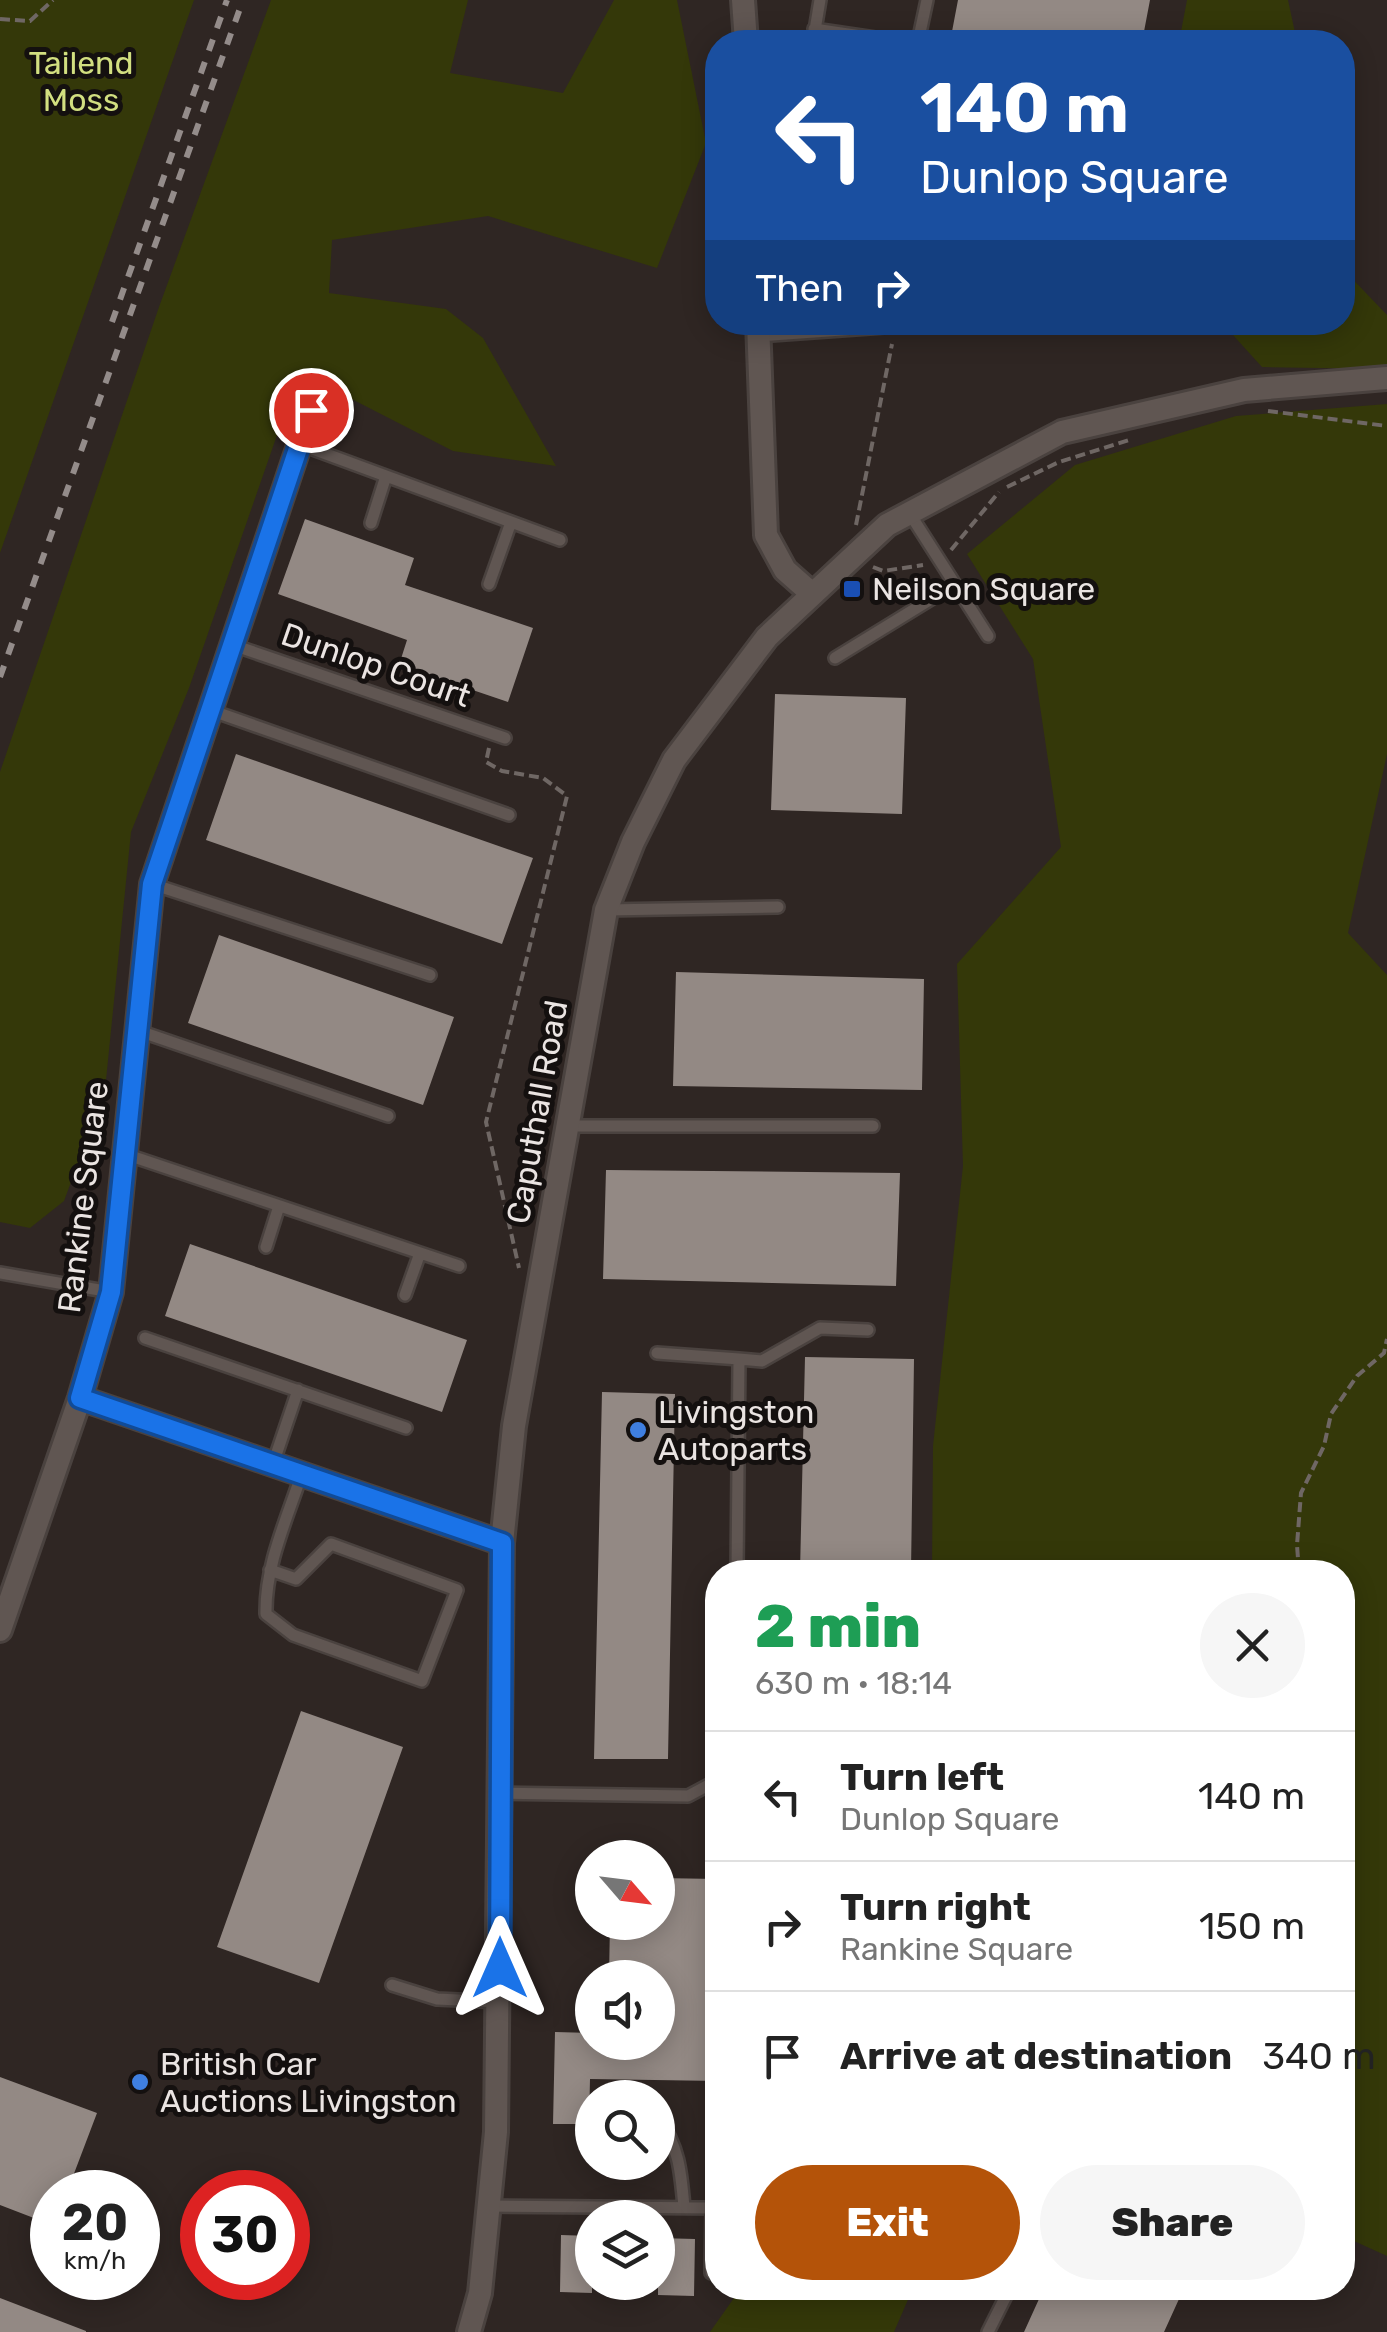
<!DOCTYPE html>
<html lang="en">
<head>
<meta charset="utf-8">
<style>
	body { margin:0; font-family:Rubik,sans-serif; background:#f6f6f6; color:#222; height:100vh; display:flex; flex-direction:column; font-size:38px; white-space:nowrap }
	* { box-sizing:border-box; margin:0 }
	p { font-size:32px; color:#767676 }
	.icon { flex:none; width:55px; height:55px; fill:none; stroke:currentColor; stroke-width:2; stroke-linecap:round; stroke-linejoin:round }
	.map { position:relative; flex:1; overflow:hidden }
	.details { position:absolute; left:705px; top:1560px; width:650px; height:740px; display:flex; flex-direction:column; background:#fff; border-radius:40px; box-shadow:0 5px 25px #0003 }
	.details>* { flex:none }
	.banner { position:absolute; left:705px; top:30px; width:650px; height:305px; border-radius:40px; box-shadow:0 5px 25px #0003; background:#1a4fa0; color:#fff; overflow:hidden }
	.needle { width:65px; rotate:118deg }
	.controls { position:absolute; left:575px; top:1840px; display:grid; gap:20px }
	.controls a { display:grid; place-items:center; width:100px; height:100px; border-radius:50%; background:#fff; box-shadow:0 5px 25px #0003; font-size:50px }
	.speed { position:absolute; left:30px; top:2170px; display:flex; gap:20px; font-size:50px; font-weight:700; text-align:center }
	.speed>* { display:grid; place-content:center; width:130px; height:130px; border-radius:50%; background:#fff; box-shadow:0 5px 25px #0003; line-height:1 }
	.speed small { font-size:25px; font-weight:400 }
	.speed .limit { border:15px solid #d22; background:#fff; color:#111 }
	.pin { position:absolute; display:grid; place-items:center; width:85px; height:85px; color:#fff; margin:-42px; border:5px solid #fff; border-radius:50%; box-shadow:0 2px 10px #0007 }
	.me { position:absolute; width:110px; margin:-55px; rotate:0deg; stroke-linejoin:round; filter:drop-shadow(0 0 8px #0008) }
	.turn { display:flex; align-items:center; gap:35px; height:210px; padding:0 50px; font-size:45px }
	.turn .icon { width:130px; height:130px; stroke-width:2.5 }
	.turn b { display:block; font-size:70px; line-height:85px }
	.then { display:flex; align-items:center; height:95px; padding:0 50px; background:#0003; gap:20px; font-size:38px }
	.round { display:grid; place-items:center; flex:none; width:105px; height:105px; border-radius:52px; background:#f6f6f6 }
	.summary { display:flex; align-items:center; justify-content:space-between; height:170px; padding:0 50px }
	h1 { font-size:60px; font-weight:800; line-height:75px; color:#1e9e55 }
	.button { display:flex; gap:20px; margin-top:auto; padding:20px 50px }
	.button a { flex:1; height:115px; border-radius:60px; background:#b45309; color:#fff; font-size:40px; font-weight:800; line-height:115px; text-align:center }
	.button a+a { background:#f6f6f6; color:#222 }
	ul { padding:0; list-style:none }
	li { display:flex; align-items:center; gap:30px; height:130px; padding:0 50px; border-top:2px solid #e0e0e0 }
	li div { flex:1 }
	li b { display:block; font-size:38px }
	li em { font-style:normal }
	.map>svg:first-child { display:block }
	.green { fill:#343809 }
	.building { fill:#938984 }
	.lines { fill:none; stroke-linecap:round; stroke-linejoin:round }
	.service-casing { stroke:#4a423f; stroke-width:16 }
	.minor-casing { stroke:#4a423f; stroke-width:28 }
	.path { stroke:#6f6764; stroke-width:4; stroke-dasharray:10 5; stroke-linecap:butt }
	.service { stroke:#605652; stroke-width:11 }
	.minor { stroke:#605652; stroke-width:22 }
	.rail { stroke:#948c8a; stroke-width:6; stroke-dasharray:12 12; stroke-linecap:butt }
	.route-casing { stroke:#114b97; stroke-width:25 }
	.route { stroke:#1a73e8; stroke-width:18 }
	.transit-dot { fill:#1a4fb4; stroke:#14100f; stroke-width:4 }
	.shop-dot { fill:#3f7fe0; stroke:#14100f; stroke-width:4 }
	.labels { text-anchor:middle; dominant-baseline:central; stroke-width:10; stroke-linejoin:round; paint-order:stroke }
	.park-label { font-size:32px; fill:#d2df80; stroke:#14100f }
	.poi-label { font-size:32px; fill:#eae4e2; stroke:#14100f; text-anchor:start }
	.street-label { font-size:32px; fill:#eae4e2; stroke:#14100f }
</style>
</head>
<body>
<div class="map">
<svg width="1387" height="2332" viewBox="0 0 1387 2332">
	<rect width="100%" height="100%" fill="#2f2623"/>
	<!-- green -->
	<path class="green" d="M0 0H194L0 553Z
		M271 0H468L450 73 563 93 614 0H677L706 143 657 268 488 216 332 240 329 293 446 309 483 338 556 466 453 451 299 372 189 688 131 832 105 1090 64 1201 30 1228 0 1222V772L159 307Z
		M1187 0H1288L1297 42H1179Z
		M1343 269 1387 315V369L1262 367 1222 323 1342 322Z
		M1387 404V754L1348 933 1387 975V2256L1343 2236 1342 1572H932L933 1446 963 1166 957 964 1061 847 1033 659 967 554 1075 465 1236 416Z
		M741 2288H913L894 2332H710Z"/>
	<!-- building -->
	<path class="building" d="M958 0H1150L1142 42H950Z
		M305 519 414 558 405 585 533 628 508 702 399 665 407 640 278 594Z
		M775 694 906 698 902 814 771 810Z
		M236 754 533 858 502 944 206 840Z
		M219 935 454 1017 423 1105 188 1023Z
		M676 972 924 979 922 1090 673 1086Z
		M606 1170 900 1173 896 1286 603 1279Z
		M190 1244 467 1340 442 1412 165 1316Z
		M805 1357 914 1359 911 1572H800Z
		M602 1392 675 1394 668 1759H594Z
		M301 1711 403 1747 319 1983 217 1947Z
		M658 1878 718 1879V2081L590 2079 589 2124H553L555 2032 592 2033 591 2042H658V1978H609L610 1922H658Z
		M0 2077 97 2113 67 2192H52V2225L0 2205Z
		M561 2235 592 2236V2293L560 2292Z
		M658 2238 695 2239 694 2296 658 2295Z
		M1044 2288H1184L1164 2332H1024Z
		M0 2298 86 2331V2332H0Z"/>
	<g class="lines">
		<defs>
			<path id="service" d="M814 29 902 42
				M813 42 820 0
				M918 42 927 0
				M758 336 954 322
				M299 444 560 540
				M910 514 988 636
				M371 523 386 476
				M489 584 511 522
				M230 644 505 738
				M835 658 954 585
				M207 709 509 815
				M152 884 430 975
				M606 910 778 907
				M136 1030 388 1116
				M567 1126H873
				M122 1153 459 1266
				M266 1247 279 1206
				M0 1273 111 1292
				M405 1295 420 1253
				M145 1338 406 1428
				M657 1353 739 1359
				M273 1464 298 1390
				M270 1570 296 1579 331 1544 457 1590 422 1681 293 1635 266 1614C265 1565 287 1519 302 1473
				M737 1572 739 1359 762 1361 820 1328 868 1330
				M499 1793 688 1796 718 1780
				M392 1985 437 1999 501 2002
				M658 2118C679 2146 681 2172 684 2207
				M490 2206 718 2208
				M711 2273 712 2208
				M988 2332 1010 2288"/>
			<path id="minor" d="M743 0 746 42
				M758 322 766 535 785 570 811 593
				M80 1398 502 1543
				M0 1630 80 1398 111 1292 152 884 311 410
				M469 2332 480 2293 496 2132 502 1543 514 1426 606 910 633 842 674 760 767 637 887 525 1062 432 1244 390 1387 378"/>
		</defs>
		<!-- service casing -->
		<use href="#service" class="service-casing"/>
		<!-- minor casing -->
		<use href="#minor" class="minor-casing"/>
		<!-- path -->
		<path class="path" d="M0 19 30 21 53 0
			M1268 411 1387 426
			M1007 487 1059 462 1129 440
			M856 525 892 344
			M951 550 999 492
			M873 567 883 571 923 565
			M489 748 486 762 502 771 543 778 567 796 486 1122 519 1268
			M1299 1572 1297 1545 1301 1493 1324 1446 1331 1414 1357 1376 1384 1353 1387 1339"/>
		<!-- service -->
		<use href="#service" class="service"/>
		<!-- minor -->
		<use href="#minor" class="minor"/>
		<!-- rail -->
		<path class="rail" d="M112 322 227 0
			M0 677 243 0"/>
	</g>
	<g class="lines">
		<defs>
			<path id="route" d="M311 410 152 884 111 1292 80 1398 502 1543 500 1968"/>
		</defs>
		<!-- route casing -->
		<use href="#route" class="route-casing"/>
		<!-- route -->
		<use href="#route" class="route"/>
	</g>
	<!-- markers -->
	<rect class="transit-dot" x="842" y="579" width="20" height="20" rx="5"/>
	<g class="shop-dot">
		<circle cx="638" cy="1430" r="10"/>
		<circle cx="140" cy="2082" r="10"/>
	</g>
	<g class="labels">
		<!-- park labels -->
		<g class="park-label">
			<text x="81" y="63">Tailend<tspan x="81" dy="37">Moss</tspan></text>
		</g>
		<!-- poi labels -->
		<g class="poi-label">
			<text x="872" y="589">Neilson Square</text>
			<text x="658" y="1412">Livingston<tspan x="658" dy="37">Autoparts</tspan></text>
			<text x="160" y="2064">British Car<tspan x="160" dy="37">Auctions Livingston</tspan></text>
		</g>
		<!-- street labels -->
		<g class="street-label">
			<text transform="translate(376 665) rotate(19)">Dunlop Court</text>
			<text transform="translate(537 1112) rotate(-80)">Caputhall Road</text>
			<text transform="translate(83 1197) rotate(-83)">Rankine Square</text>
		</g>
	</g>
</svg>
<div class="controls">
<a><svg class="needle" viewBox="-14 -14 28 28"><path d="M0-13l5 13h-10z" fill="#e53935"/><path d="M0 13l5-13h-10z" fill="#767676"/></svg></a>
<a><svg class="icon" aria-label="sound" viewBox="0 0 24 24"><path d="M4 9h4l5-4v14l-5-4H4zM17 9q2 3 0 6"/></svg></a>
<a><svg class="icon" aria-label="search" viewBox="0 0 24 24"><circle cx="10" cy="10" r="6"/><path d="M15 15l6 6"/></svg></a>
<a><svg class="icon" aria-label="layers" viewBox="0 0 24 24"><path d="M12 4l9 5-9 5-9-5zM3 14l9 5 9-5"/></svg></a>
</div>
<div class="speed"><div>20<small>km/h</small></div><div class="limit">30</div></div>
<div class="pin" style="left:311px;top:410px;background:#d93025"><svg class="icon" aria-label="arrive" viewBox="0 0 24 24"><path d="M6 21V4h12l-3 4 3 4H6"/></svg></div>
<svg class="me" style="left:500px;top:1968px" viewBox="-20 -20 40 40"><path d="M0-17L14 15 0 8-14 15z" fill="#1a73e8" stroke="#fff" stroke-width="4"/></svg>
<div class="banner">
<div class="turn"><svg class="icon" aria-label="left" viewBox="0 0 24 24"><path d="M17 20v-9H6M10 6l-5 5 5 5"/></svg><div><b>140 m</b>Dunlop Square</div></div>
<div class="then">Then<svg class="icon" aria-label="right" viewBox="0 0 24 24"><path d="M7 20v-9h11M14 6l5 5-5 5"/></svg></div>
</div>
<section class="details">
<div class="summary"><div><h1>2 min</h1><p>630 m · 18:14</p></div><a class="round"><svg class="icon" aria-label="close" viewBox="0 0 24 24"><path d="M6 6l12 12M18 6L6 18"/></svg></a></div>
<ul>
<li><svg class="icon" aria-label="left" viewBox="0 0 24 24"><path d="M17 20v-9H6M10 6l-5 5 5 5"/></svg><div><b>Turn left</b><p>Dunlop Square</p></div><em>140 m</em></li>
<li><svg class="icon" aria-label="right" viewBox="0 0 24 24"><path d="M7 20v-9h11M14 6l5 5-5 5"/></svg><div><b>Turn right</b><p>Rankine Square</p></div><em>150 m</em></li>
<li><svg class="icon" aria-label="arrive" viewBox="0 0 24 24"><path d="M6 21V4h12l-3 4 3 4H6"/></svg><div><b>Arrive at destination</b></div><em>340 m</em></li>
</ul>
<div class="button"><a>Exit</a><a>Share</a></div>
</section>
</div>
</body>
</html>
